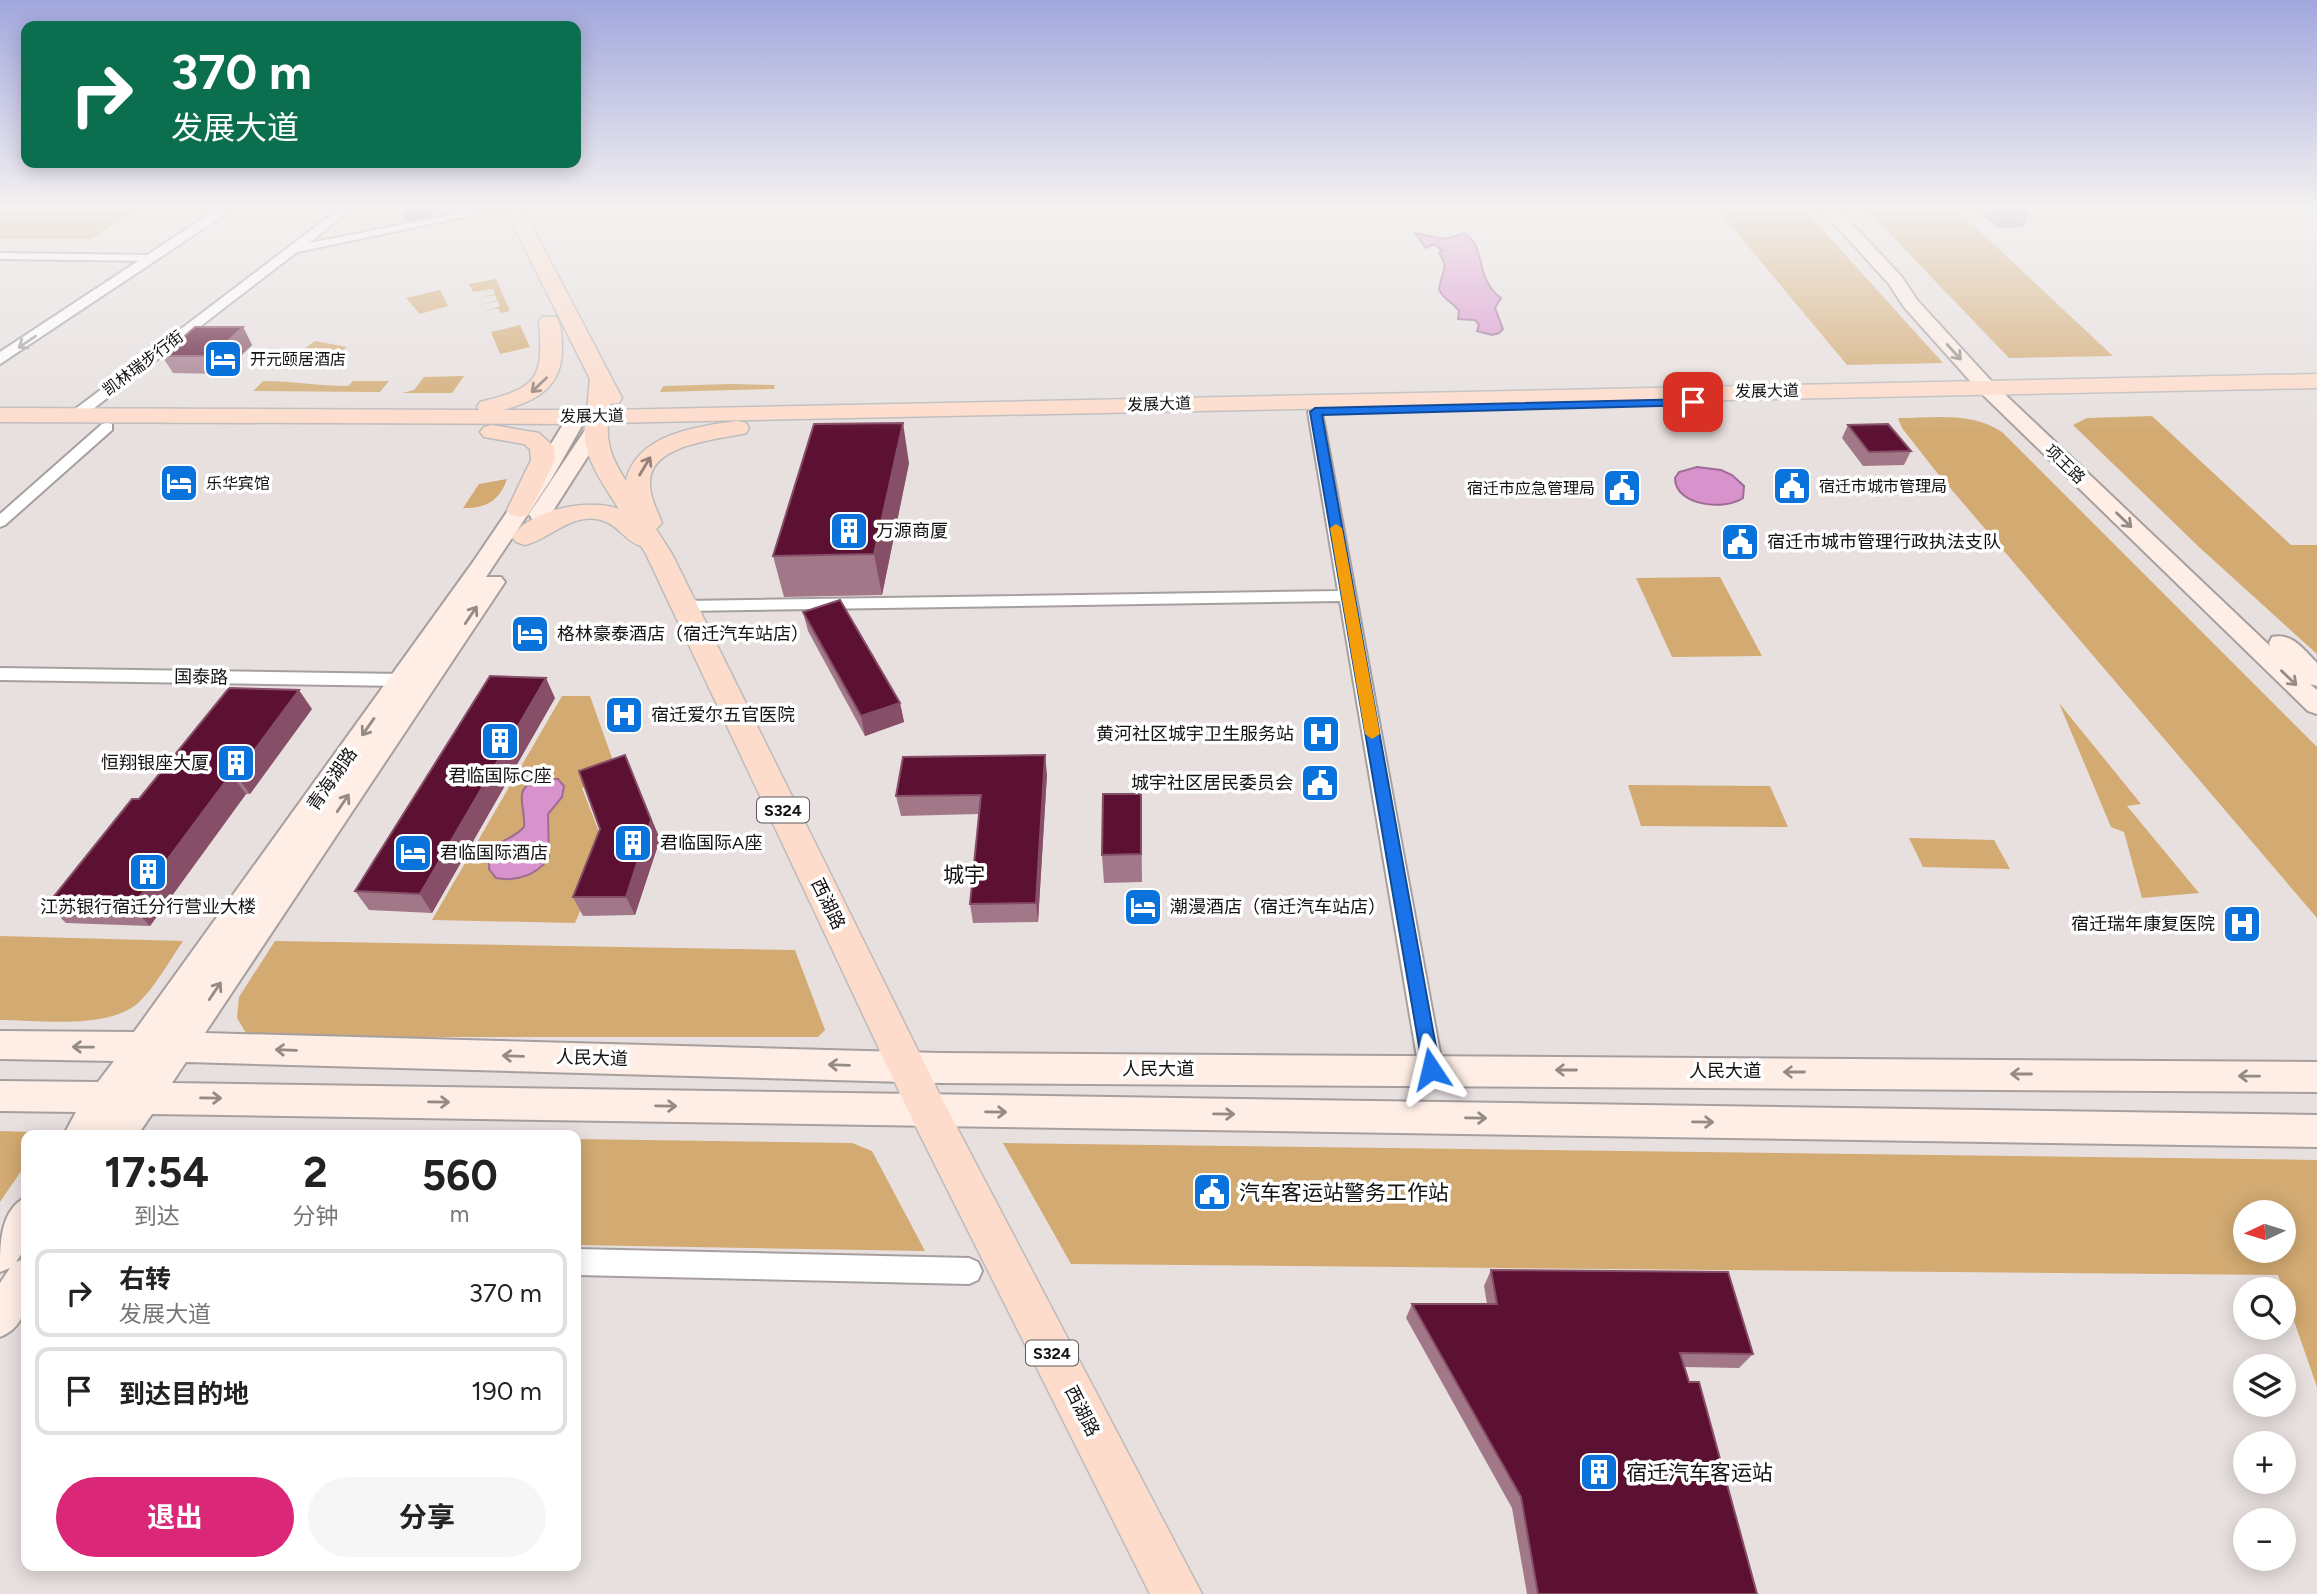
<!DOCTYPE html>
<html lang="zh">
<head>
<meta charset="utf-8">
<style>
	body { margin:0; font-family:Figtree,"Noto Sans SC",sans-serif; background:#f6f6f6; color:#222; height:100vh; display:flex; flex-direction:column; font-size:26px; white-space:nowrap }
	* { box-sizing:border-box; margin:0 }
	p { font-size:23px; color:#767676 }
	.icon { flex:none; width:38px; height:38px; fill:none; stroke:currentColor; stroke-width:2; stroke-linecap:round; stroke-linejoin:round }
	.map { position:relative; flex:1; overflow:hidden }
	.side { position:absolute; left:21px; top:1130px; width:560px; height:441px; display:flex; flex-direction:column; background:#fff; border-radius:14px; box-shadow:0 4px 18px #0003 }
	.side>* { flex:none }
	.banner { position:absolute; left:21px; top:21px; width:560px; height:147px; border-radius:14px; box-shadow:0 4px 18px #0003; background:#0b6e4f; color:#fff; overflow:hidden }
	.needle { width:46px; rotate:266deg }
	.buttons { position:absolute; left:2233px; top:1200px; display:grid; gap:14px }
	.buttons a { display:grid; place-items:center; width:63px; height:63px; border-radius:50%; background:#fff; box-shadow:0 4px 18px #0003; font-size:35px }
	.pin { position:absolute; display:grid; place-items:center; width:60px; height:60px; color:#fff; margin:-30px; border-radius:14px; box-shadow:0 4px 10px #0006 }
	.me { position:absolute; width:77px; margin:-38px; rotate:350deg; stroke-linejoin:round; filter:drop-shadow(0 0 5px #0008) }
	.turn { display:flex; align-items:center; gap:24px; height:147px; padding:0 35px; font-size:32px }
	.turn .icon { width:91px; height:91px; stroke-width:2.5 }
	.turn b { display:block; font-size:49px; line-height:60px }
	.eta { display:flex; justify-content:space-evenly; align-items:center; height:119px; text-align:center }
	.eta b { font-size:42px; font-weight:700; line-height:49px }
	.cta { display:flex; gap:14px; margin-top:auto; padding:14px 35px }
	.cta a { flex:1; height:80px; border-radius:42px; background:#db2777; color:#fff; font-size:28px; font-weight:700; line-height:80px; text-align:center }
	.cta a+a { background:#f6f6f6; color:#222 }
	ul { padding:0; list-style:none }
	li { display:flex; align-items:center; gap:21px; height:88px; margin:0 14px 10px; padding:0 21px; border:4px solid #e0e0e0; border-radius:14px }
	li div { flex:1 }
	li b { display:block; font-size:26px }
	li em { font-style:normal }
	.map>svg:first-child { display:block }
	.green { fill:#d2aa72; fill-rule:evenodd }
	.water { fill:#d893cd; stroke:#9d6c95; stroke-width:2 }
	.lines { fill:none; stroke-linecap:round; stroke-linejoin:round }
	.minor-casing { stroke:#a69f9f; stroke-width:4 }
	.tertiary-casing { stroke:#a69f9f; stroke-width:4 }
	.secondary-casing { stroke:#a69f9f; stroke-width:4 }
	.primary-casing { stroke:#bdbcbc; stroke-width:3 }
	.minor { fill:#fff; fill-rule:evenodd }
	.tertiary { fill:#fff; fill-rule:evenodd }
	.secondary { fill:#feeee5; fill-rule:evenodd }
	.primary { fill:#fedccb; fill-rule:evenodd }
	.wall { fill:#a27889 }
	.shaded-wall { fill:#864f67 }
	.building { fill:#5c1133; stroke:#864f67; stroke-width:2 }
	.oneway { stroke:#a1a0a0 }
	.oneway2 { stroke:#958b86 }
	.oneway3 { stroke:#958177 }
	.route { fill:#1a73e8; stroke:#114b97; stroke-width:2 }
	.slow { fill:#f59e0b }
	.labels { text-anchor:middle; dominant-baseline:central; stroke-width:7; stroke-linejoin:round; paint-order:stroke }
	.far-poi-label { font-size:16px; fill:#141111; stroke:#fff; text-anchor:start }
	.far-street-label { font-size:16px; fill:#141111; stroke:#fff }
	.shield { fill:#fff; stroke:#5a5858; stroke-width:2 }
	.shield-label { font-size:16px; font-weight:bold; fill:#141111 }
	.poi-label { font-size:18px; fill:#141111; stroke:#fff; text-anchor:start }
	.street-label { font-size:18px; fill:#141111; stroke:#fff }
	.quarter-label { font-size:21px; fill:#141111; stroke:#fff }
	.near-poi-label { font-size:21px; fill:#141111; stroke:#fff; text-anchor:start }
</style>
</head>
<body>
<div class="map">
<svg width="2317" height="1594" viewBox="0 0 2317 1594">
	<rect width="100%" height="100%" fill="#e7e0df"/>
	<!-- green -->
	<path class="green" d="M0 209H140L90 239H0Z
		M1717 209H1804L1943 363 1847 365Z
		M1866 209H1956L2113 356 2009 358Z
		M496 279 510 311 501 313 498 308 482 312 500 306 498 301 479 305 497 300 495 295 476 298 495 294 493 289 473 292 469 284Z
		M440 290 448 306 420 314 406 298Z
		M520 325 530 347 500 354 491 332Z
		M315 341 347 347 324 366 283 364Z
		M464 376 452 393H402L414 390 424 377Z
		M263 381C293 381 318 386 348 386L353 381H389L380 392 253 391Z
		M731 384 775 385 774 389 660 392 663 386Z
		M2152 416 2291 545H2317V654L2199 547 2073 425 2087 418Z
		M1898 418C1933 418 1971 411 2002 432L2317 747V918L1934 469 1902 428Z
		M507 479C500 500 486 509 463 508L479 484Z
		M1720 577 1762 656 1672 657 1636 578Z
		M562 696H590L618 775 582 788 606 850 575 923 432 920Z
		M2059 703 2141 804 2127 806 2199 893 2142 898 2124 832 2111 827Z
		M1628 785 1770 786 1788 827 1641 826Z
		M1909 838 1994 840 2010 869 1923 867Z
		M0 936 183 941C170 960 154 989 138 1003 107 1030 39 1020 0 1020Z
		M275 941 795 950 825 1030 818 1037H274L246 1033 237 1018 239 997Z
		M0 1131 28 1132 30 1136H26V1164L0 1202Z
		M209 1131 444 1136H189Z
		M576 1139 852 1143 872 1151 925 1251 576 1245Z
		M1003 1143 2317 1160V1387L2278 1275 1071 1264ZM2245 1213H2284V1251H2245Z"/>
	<!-- water -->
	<path class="water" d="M1415 233 1445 239 1464 233C1487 246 1474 279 1501 298L1495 308 1503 329 1499 333 1492 335 1477 331 1479 325 1475 320 1458 319 1459 311C1453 302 1443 300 1439 289 1441 273 1450 268 1439 253L1442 251 1435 244 1426 248Z
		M1697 467 1721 470 1732 475 1744 486 1743 498C1725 511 1675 506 1675 478L1679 472Z
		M544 779H558L564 786 562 797 548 814 549 858C537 875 516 882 496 878L489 869C489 838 509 844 524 827 526 803 509 786 544 779Z"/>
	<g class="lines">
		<defs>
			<path id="minor" d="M339 209H351L309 243 481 209H502L297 252 80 419H70V413Z
				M0 253 153 255 159 258 153 261 0 259Z
				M1315 408 1322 412 1443 1069 1439 1076 1431 1079 1423 1076 1419 1069 1340 601 684 611 676 606 684 601 1338 591 1308 412Z
				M107 423 112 424V430L5 525 0 527V514L102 424Z
				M0 668 402 674 411 680 402 686 0 680Z
				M576 1249 969 1258 978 1262 982 1271 978 1280 969 1284 576 1275Z"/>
			<path id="tertiary" d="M217 209H233L0 364V352Z"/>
			<path id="secondary" d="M1821 209H1838L1902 277 1917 300 1994 384 2270 646 2269 643 2272 637C2292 632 2304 650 2317 663V686L2310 684 2317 690V714L2308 711 1980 392 1904 307 1889 284Z
				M577 411 584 413 587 417 552 478 486 577H501L505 582 205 1033 941 1053 2317 1062V1092L941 1083 186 1062 172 1083 2317 1115V1147L152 1114 137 1136H63L76 1112 0 1111V1081L98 1082 114 1061 0 1059V1031L134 1032 473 562 530 478 570 413Z
				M596 422 603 424 606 428 551 514 548 519H532L529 514 589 424Z
				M26 1197V1247L16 1262 26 1258C26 1289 33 1324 0 1337V1283L10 1268 0 1272C0 1243 0 1210 26 1197Z"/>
			<path id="primary" d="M505 209H523L622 398 619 403 610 404 609 410 2317 374V388L608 423C606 446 614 462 626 481 636 434 698 426 738 421L746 423 749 428 746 433C719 440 652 443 650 481 649 495 657 510 662 523L656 529 672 554 942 1099 1202 1594H1150L914 1123 646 554 641 546C626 542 619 526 604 521 574 510 552 538 525 545L516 542 512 537C531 509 589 498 619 509 602 482 582 457 585 424L0 422V408L479 410 477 407 480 402C537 388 544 380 539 321L542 317H556C562 325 562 339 562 349 562 387 537 401 503 410H587L590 379Z
				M492 425 539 433 554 447 555 460 528 515 519 517 510 515 507 510 531 460 530 449 524 444 484 437 480 432 484 427Z"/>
		</defs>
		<!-- minor casing -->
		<use href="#minor" class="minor-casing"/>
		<!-- tertiary casing -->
		<use href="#tertiary" class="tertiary-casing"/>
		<!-- secondary casing -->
		<use href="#secondary" class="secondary-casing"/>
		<!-- primary casing -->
		<use href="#primary" class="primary-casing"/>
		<!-- minor -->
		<use href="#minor" class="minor"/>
		<!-- tertiary -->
		<use href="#tertiary" class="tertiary"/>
		<!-- secondary -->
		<use href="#secondary" class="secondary"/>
		<!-- primary -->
		<use href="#primary" class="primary"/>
	</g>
	<!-- wall -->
	<path class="wall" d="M1975 209H2021L2029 215 2023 227 1997 228Z
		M243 327 252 345 222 374 173 373 162 356Z
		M1848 425 1911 451 1904 465 1863 466 1842 438Z
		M909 463 882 595 784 597 773 556Z
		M803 612 900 703 904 722 865 736 808 631Z
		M555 698 432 913 369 910 355 891Z
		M312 709 250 794H246L150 926 66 923 47 905 139 799Z
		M1047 774 1038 922 973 923 970 904 979 814 901 816 896 796Z
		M1141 794 1142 882 1104 883 1102 855Z
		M660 839 635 915 583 916 573 897Z
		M1491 1270 1753 1354 1739 1368 1684 1367 1757 1594H1527L1512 1508 1406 1318 1412 1304H1487L1484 1286Z"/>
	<!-- shaded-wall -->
	<path class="shaded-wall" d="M401 209H440L429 217 406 221Z
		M243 327 252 345 222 374 212 356Z
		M903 423 909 463 882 595 874 554Z
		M546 678 555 698 432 913 420 894Z
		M299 690 312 709 250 794 236 775Z
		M900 703 904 722 865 736 861 716Z
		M625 755 660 839 635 915 626 897Z
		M1045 755 1047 774 1038 922 1036 903Z
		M231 774 246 794 150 926 132 907Z"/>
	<!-- building -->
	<path class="building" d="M1995 209H2021L2029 215 2003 216Z
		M195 327H243L212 356H162Z
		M903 423 874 554 773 556 814 424Z
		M1888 424 1911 451 1869 452 1848 425Z
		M840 600 900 703 861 716 803 612Z
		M490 676 546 678 420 894 355 891Z
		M229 688 299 690 236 775 231 774 132 907 47 905 132 799H139Z
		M625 755 651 820 626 897H573L600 829 579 771Z
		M1045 755 1036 903 970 904 981 795 896 796 903 757Z
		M1103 794H1141V854L1102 855Z
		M1491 1270 1728 1272 1753 1354 1680 1353 1689 1382H1699L1757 1594H1538L1521 1497 1412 1304H1497Z"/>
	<!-- one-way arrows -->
	<defs><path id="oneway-shaft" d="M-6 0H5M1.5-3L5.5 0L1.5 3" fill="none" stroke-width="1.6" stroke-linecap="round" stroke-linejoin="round" transform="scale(1.75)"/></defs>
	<use class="oneway" href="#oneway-shaft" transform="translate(27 342) rotate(146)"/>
	<g class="oneway2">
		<use href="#oneway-shaft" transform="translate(1954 352) rotate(48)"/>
		<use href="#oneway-shaft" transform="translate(2124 520) rotate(44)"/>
		<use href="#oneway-shaft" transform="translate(471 615) rotate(-56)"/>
		<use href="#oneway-shaft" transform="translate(2289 678) rotate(44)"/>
		<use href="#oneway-shaft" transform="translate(368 727) rotate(125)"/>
		<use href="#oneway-shaft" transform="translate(343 803) rotate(-56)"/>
		<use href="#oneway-shaft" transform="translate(215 991) rotate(-56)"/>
		<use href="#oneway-shaft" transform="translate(83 1047) rotate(-179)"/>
		<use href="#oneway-shaft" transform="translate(286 1050) rotate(-178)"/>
		<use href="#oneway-shaft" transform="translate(513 1056) rotate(-178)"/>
		<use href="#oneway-shaft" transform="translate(839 1065) rotate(-178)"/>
		<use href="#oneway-shaft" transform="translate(1566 1070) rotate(-180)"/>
		<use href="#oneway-shaft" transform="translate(1794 1072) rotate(-180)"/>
		<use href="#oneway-shaft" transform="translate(2021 1074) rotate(-180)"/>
		<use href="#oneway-shaft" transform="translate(2249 1076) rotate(-179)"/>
		<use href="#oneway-shaft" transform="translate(211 1098) rotate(1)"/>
		<use href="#oneway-shaft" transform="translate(439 1102) rotate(1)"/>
		<use href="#oneway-shaft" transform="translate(666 1106) rotate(1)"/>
		<use href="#oneway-shaft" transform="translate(996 1112) rotate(1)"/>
		<use href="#oneway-shaft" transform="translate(1224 1114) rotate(1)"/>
		<use href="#oneway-shaft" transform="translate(1476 1118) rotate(1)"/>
		<use href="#oneway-shaft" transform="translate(1703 1122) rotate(1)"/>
	</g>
	<g class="oneway3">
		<use href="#oneway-shaft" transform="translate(539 385) rotate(136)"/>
		<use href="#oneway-shaft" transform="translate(645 466) rotate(-59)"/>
	</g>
	<!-- sky -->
	<linearGradient id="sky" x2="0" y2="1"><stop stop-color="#a1a7dd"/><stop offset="0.48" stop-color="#f4f1f1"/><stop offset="1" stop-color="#f4f1f1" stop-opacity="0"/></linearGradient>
	<rect width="2317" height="432" fill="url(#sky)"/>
	<!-- route -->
	<path class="route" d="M1693 399 1697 400V405L1322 415 1440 1069 1438 1075 1431 1077 1424 1075 1310 412 1315 408Z"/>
	<!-- slow -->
	<path class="slow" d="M1336 524 1342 528 1380 734 1372 739 1365 734 1330 528Z"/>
	<!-- icons -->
	<defs>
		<symbol id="hotel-square" viewBox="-11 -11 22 22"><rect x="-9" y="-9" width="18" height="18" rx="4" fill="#0a73db" stroke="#fff"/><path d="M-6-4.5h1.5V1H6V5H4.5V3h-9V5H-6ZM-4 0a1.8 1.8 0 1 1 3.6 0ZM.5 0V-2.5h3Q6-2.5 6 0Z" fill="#fff"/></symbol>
		<symbol id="civic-square" viewBox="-11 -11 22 22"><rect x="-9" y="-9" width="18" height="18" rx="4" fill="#0a73db" stroke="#fff"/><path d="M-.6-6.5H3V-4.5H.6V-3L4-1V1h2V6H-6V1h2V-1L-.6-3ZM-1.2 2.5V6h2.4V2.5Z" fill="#fff"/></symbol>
		<symbol id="building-square" viewBox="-11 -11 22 22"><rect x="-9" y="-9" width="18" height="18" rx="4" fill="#0a73db" stroke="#fff"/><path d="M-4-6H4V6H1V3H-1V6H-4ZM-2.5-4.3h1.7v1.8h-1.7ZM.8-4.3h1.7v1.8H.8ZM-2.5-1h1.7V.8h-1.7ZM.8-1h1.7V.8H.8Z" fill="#fff"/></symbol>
		<symbol id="hospital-square" viewBox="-11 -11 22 22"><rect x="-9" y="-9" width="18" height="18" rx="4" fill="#0a73db" stroke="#fff"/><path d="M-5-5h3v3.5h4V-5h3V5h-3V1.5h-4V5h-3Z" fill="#fff"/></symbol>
	</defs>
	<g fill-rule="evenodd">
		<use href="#hotel-square" x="201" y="337" width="44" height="44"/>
		<use href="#hotel-square" x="157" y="461" width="44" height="44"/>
		<use href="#civic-square" x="1770" y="464" width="44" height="44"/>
		<use href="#civic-square" x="1600" y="466" width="44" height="44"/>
		<use href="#building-square" x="827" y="509" width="44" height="44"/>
		<use href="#civic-square" x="1718" y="520" width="44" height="44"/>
		<use href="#hotel-square" x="508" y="612" width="44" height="44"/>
		<use href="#hospital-square" x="602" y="693" width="44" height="44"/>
		<use href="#hospital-square" x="1299" y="712" width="44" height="44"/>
		<use href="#building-square" x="478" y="719" width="44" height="44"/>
		<use href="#building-square" x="214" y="741" width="44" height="44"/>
		<use href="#civic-square" x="1298" y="761" width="44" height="44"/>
		<use href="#building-square" x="611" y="821" width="44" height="44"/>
		<use href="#hotel-square" x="391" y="831" width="44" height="44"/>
		<use href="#building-square" x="126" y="850" width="44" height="44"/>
		<use href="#hotel-square" x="1121" y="885" width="44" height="44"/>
		<use href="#hospital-square" x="2220" y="902" width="44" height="44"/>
		<use href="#civic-square" x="1190" y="1170" width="44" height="44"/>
		<use href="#building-square" x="1577" y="1450" width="44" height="44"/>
	</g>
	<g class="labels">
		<!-- far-poi labels -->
		<g class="far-poi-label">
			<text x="250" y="359">开元颐居酒店</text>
			<text x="206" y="483">乐华宾馆</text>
			<text x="1819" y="486">宿迁市城市管理局</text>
			<text x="1595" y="488" text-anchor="end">宿迁市应急管理局</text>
		</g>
		<!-- far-street labels -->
		<g class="far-street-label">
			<text transform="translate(143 363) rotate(-37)">凯林瑞步行街</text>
			<text transform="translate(1767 391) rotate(-1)">发展大道</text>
			<text transform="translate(1159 404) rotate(-2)">发展大道</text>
			<text transform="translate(592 416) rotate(-1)">发展大道</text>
			<text transform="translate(2065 464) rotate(44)">项王路</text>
		</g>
		<!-- shield labels -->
		<g class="shield">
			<rect x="757" y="797.5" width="52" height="25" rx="5"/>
			<rect x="1026" y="1340.5" width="52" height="25" rx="5"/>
		</g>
		<g class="shield-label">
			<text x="783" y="810">S324</text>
			<text x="1052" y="1353">S324</text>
		</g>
		<!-- poi labels -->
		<g class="poi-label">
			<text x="876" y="531">万源商厦</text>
			<text x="1767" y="542">宿迁市城市管理行政执法支队</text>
			<text x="557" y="634">格林豪泰酒店（宿迁汽车站店）</text>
			<text x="651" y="715">宿迁爱尔五官医院</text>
			<text x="1294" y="734" text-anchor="end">黄河社区城宇卫生服务站</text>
			<text x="209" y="763" text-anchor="end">恒翔银座大厦</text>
			<text x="500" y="776" text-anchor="middle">君临国际C座</text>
			<text x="1293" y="783" text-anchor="end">城宇社区居民委员会</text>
			<text x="660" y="843">君临国际A座</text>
			<text x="440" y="853">君临国际酒店</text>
			<text x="148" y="907" text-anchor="middle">江苏银行宿迁分行营业大楼</text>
			<text x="1170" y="907">潮漫酒店（宿迁汽车站店）</text>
			<text x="2215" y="924" text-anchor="end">宿迁瑞年康复医院</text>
		</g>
		<!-- street labels -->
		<g class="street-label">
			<text transform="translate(201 677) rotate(1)">国泰路</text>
			<text transform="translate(332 779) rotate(-55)">青海湖路</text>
			<text transform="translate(828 904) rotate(64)">西湖路</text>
			<text transform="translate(592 1058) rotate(2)">人民大道</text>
			<text x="1158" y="1069">人民大道</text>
			<text x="1725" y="1071">人民大道</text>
			<text transform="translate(1082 1411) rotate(63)">西湖路</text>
		</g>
		<!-- quarter labels -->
		<g class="quarter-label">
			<text x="964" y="874">城宇</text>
		</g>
		<!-- near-poi labels -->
		<g class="near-poi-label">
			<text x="1239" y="1192">汽车客运站警务工作站</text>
			<text x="1626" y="1472">宿迁汽车客运站</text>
		</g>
	</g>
</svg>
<div class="buttons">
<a><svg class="needle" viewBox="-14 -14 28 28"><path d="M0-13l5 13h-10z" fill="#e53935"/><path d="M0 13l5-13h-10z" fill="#767676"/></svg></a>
<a><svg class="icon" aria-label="search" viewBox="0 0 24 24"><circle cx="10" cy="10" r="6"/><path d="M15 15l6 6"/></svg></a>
<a><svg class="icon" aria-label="layers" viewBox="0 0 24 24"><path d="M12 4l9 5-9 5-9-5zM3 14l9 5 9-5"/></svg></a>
<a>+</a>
<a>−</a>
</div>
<div class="pin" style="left:1693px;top:402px;background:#d93025"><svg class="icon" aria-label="arrive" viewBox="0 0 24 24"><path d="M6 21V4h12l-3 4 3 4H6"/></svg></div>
<svg class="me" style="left:1431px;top:1069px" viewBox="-20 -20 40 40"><path d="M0-17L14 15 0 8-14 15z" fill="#1a73e8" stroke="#fff" stroke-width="4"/></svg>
<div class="banner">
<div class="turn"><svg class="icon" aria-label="right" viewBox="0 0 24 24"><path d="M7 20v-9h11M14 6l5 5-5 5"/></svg><div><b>370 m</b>发展大道</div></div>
</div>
<section class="side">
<div class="eta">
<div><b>17:54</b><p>到达</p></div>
<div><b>2</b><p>分钟</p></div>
<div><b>560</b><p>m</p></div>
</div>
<ul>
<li><svg class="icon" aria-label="right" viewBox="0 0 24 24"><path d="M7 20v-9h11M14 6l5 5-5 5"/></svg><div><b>右转</b><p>发展大道</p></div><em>370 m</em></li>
<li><svg class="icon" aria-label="arrive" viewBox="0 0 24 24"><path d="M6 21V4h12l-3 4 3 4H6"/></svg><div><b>到达目的地</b></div><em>190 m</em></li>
</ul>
<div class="cta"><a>退出</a><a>分享</a></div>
</section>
</div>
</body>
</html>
